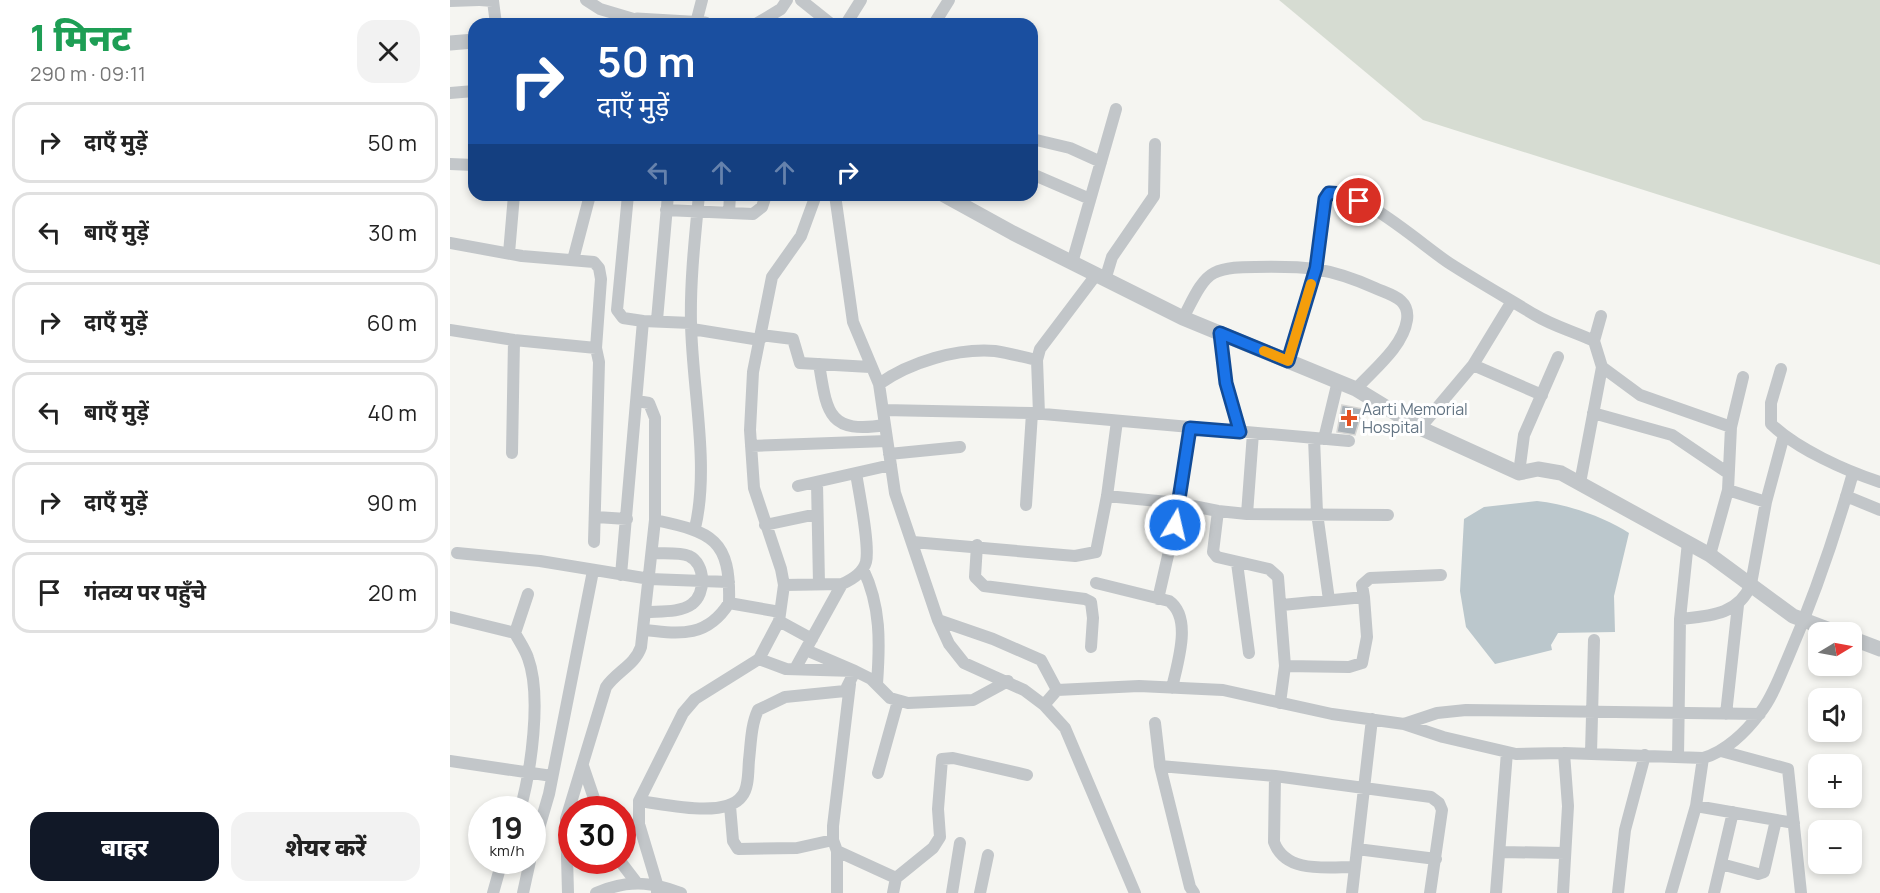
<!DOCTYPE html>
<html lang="hi">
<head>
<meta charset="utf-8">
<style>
	body { margin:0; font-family:Manrope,"Noto Sans Devanagari",sans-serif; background:#f2f2f2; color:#222; height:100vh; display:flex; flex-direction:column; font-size:22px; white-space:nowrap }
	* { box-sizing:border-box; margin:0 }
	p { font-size:20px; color:#767676 }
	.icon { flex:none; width:33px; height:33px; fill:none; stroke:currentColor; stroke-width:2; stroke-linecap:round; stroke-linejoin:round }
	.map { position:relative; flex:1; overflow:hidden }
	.panel { display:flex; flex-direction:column; background:#fff; width:450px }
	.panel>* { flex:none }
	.hud { position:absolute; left:18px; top:18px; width:570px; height:183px; border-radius:18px; box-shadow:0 3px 9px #0003; background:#1a4fa0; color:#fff; overflow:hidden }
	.needle { width:39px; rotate:80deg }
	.buttons { position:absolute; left:1358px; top:622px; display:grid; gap:12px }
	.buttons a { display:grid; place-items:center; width:54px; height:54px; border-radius:12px; background:#fff; box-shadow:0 3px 9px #0003; font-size:30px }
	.speed { position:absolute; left:18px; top:796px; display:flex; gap:12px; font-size:30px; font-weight:700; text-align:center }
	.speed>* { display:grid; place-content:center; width:78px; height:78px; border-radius:50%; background:#fff; box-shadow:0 3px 9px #0003; line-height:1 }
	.speed small { font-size:15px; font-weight:400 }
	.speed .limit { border:9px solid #d22; background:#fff; color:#111 }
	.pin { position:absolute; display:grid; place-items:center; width:51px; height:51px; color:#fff; margin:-26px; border:3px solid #fff; border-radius:50%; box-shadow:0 2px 6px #0007 }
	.me { position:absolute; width:66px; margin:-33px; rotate:9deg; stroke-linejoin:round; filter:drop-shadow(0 0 4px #0008) }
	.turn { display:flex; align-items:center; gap:21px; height:126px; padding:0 30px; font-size:27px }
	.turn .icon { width:78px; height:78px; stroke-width:2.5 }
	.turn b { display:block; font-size:42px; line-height:51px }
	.lanes { display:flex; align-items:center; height:57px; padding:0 30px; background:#0003; justify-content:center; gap:30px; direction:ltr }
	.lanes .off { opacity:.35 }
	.round { display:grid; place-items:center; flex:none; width:63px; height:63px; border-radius:18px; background:#f2f2f2 }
	.headline { display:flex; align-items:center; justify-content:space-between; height:102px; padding:0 30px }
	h1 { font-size:36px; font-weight:800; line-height:45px; color:#1e9e55 }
	.primary-button { display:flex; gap:12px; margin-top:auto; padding:12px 30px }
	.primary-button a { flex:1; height:69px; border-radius:18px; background:#111827; color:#fff; font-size:24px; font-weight:800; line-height:69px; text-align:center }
	.primary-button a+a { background:#f2f2f2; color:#222 }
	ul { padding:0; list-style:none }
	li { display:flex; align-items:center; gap:18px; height:81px; margin:0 12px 9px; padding:0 18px; border:3px solid #e0e0e0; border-radius:18px }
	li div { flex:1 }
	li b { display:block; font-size:22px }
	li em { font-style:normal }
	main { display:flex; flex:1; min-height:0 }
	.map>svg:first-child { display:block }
	.green { fill:#d6dcd2 }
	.water { fill:#bbc7cc }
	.building { fill:#aab2b8; stroke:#d6d6d4; stroke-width:1.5 }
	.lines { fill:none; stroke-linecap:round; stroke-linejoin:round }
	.minor { stroke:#c2c6c9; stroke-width:12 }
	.tertiary { stroke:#c2c6c9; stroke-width:15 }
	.route-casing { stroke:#114b97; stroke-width:15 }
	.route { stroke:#1a73e8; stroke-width:10 }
	.slow { stroke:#f59e0b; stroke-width:10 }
	.poi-dot { fill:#e55121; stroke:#fff; stroke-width:2 }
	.labels { text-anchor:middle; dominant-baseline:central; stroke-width:6; stroke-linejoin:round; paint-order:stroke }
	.poi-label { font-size:16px; fill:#637483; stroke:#fff; text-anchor:start }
</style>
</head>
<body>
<main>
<section class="panel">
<div class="headline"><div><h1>1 मिनट</h1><p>290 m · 09:11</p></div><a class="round"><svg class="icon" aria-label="close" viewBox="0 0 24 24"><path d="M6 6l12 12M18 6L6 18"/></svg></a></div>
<ul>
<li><svg class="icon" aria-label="right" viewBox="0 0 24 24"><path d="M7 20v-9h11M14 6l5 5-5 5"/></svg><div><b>दाएँ मुड़ें</b></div><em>50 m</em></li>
<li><svg class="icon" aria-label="left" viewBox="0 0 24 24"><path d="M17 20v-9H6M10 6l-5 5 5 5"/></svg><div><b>बाएँ मुड़ें</b></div><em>30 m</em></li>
<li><svg class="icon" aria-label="right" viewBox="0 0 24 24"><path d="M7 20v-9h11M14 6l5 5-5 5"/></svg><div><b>दाएँ मुड़ें</b></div><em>60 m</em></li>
<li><svg class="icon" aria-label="left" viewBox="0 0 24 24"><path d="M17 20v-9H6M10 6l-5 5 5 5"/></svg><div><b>बाएँ मुड़ें</b></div><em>40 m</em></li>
<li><svg class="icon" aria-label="right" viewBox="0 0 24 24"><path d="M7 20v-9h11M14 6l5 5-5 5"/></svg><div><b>दाएँ मुड़ें</b></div><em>90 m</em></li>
<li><svg class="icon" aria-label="arrive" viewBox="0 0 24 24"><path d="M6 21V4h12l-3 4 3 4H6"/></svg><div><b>गंतव्य पर पहुँचे</b></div><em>20 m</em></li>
</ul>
<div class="primary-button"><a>बाहर</a><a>शेयर करें</a></div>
</section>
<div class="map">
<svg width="1430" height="893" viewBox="0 0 1430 893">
	<rect width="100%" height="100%" fill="#f5f5f1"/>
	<!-- green -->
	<path class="green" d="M829 0H1430V265L973 120Z"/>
	<!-- water -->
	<path class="water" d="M1087 501C1116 504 1155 517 1179 533L1164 596 1165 632 1108 633 1101 645 1102 650 1045 664 1016 627 1010 591 1014 519 1034 507Z"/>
	<!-- building -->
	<path class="building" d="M892 405 913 409 905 435 887 432Z"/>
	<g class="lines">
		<!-- minor -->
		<path class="minor" d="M30 0 43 1 46 24
			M136 0 150 9 187 20
			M351 0 381 24
			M0 1 29 0
			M246 23 252 0
			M306 24 331 9 337 0
			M396 24 411 0
			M484 24 499 0
			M0 93 24 91
			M582 139 620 148 651 162
			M0 164 24 165
			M582 174 640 199
			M178 195 167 310 173 318 193 321
			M385 195 403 322 429 384 445 493 488 620 499 644 514 663 574 690 594 705 615 728 685 893
			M216 210 303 214 312 207 316 195
			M279 213 280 195
			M0 243 72 256 144 262 149 268 151 279 146 348
			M59 253 64 195
			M123 260 140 195
			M622 263 666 109
			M655 280 662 257 704 196 705 144
			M733 318C741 304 750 280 764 273 776 267 792 267 805 267 855 266 878 267 925 288 940 295 960 298 957 320 953 347 923 370 906 389
			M207 320 218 195
			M242 329 310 340
			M0 330 64 340 146 348 149 362 144 542
			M770 333 776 383 790 432
			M311 335 343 339 350 363 420 367
			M838 361 866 268 875 199 879 193C909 188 973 246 999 263 1027 281 1057 298 1085 315 1103 326 1125 332 1144 341
			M369 364C377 413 378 434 435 425
			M1023 365 1092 395
			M1152 367 1190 395 1281 427
			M1331 369 1321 403V424C1347 449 1396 471 1430 482
			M429 384C460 362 507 348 545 351 559 353 573 357 587 360
			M433 410 582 413 899 441
			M1143 413 1222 435 1278 473
			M589 414 587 360 590 349 646 275
			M970 428 1023 365 1062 301
			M864 438 867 513 879 600
			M874 439 888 381
			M301 446 437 441
			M62 453 64 340
			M439 454 510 447
			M1069 473 1074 435 1108 357
			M367 483 369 584
			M1130 483 1152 367 1144 341 1151 316
			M348 486 441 465
			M1278 490 1316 502
			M657 496 728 503 768 511 797 514 938 515
			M1396 496 1430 510
			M576 505 582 413
			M768 511 763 552 767 557 819 569 828 577 835 666 830 703
			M797 514 803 433
			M146 517 177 519
			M315 525 367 514
			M245 528C260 466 242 387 241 323 240 281 245 237 249 195
			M463 542 625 556 646 552 657 496 667 421
			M527 545 525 577 534 586 635 599 641 602 643 618 641 647
			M7 553 90 561 200 579 279 582
			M1260 555 1278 490 1281 427 1293 377
			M787 563 799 653
			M413 569C431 606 430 643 427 684
			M171 575 193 321 241 323
			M646 583 719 601C743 618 727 664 722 688
			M334 585 392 584C401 580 413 573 416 562 420 545 409 493 406 473
			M708 599 725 525 740 428
			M279 603 330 612
			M832 605 914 597 912 585 920 578 991 575
			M196 612C210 611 230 613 242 604 256 594 256 564 239 556 229 552 213 554 202 553
			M0 617 65 633C69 641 75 649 78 658 92 696 81 771 70 810
			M1230 619C1259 616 1289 615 1301 584L1316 502 1334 435
			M488 620 543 639 591 660 607 690
			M329 621 362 639
			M194 630C230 634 257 638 279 603 281 539 262 532 205 520
			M65 633 78 594
			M309 659 336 669 405 671 421 679 440 698 458 703 523 700 558 681
			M835 666 899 667 912 663 917 637 914 597
			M345 669 392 584
			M594 705 607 690 689 686 773 690 882 714 954 724 993 737 1066 754 1114 753 1253 758C1275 752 1296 732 1310 713 1322 698 1329 678 1337 660 1363 600 1385 536 1403 473
			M1276 714 1288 605
			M705 723 710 766 740 887 744 893
			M954 724 987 713 1016 710 1310 714
			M1271 751 1338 769 1351 893
			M1141 753 1144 640
			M1228 757 1230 619 1238 542
			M0 761 102 776
			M133 766 148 810
			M710 766 825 776 981 797 989 803 992 810 980 893
			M428 773 448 701
			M825 776 824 842C836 874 877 867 905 867
			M189 801C214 804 276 819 292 796 299 788 298 771 299 760 301 743 301 725 308 710L335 697 395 691 405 671 356 650
			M280 806 283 841 288 849 347 848 383 840
			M1246 806 1344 823
			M907 849 986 859
			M387 851 446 878 443 893
			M82 852 99 794 143 571
			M1050 852 1115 853
			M170 861 186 882
			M1271 864 1308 874 1314 872 1326 820
			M446 878 483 848 490 837 488 809 492 759 503 758 577 775
			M43 893 52 861
			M73 893 80 861
			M118 893 116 819 156 687C166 672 185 665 191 647L205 520V418L199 403 187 401
			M146 893C177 880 200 881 231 893
			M207 893V884L189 824V801L233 713 245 699 309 659 329 621 334 585 331 569 304 488 300 430 303 372 322 277 351 236 366 195
			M387 893V851L383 840V826L400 684
			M502 893 510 843
			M530 893 538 855
			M902 893 922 719
			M1046 893 1057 752
			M1113 893 1118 806 1114 753
			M1168 893 1175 830 1195 755
			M1221 893 1246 806 1253 758
			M1264 893 1283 812"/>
		<!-- tertiary -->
		<path class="tertiary" d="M177 24 187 20 255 24
			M0 43 24 41
			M494 195 563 233 733 318 906 389 970 428 1069 473 1088 469 1111 473 1260 555 1343 616 1388 633
			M1401 638 1430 649"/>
	</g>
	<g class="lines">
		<defs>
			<path id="route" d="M725 525 740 428 790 432 776 383 770 333 838 361 866 268 875 199 879 193 895 194 909 201"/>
		</defs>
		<!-- route casing -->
		<use href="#route" class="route-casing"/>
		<!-- route -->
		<use href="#route" class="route"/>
		<!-- slow -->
		<path class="slow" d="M814 351 838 361 861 284"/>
	</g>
	<!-- markers -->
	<path class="poi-dot" d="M896 409h6v6h6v6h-6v6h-6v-6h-6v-6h6z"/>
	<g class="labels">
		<!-- poi labels -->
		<g class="poi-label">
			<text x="912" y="409">Aarti Memorial<tspan x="912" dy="18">Hospital</tspan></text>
		</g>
	</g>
</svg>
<div class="buttons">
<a><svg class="needle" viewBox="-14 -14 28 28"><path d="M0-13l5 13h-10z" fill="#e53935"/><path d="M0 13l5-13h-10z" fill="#767676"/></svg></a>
<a><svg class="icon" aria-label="sound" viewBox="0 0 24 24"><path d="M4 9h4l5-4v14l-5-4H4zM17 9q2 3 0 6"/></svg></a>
<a>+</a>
<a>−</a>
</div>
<div class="speed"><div>19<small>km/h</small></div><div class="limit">30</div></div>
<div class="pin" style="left:909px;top:201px;background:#d93025"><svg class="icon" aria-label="arrive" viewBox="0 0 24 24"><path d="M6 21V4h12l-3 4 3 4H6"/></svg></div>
<svg class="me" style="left:725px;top:525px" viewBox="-20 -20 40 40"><circle r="17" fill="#1a73e8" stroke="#fff" stroke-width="3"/><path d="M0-11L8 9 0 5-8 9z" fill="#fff"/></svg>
<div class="hud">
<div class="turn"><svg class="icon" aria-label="right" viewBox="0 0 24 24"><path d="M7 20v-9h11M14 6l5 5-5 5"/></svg><div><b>50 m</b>दाएँ मुड़ें</div></div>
<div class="lanes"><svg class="icon off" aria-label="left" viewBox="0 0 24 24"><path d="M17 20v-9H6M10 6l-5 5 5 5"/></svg><svg class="icon off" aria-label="ahead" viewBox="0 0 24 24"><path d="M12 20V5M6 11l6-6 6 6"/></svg><svg class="icon off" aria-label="ahead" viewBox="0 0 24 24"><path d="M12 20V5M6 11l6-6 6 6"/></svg><svg class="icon" aria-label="right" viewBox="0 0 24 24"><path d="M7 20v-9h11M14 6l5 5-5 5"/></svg></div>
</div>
</div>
</main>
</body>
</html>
